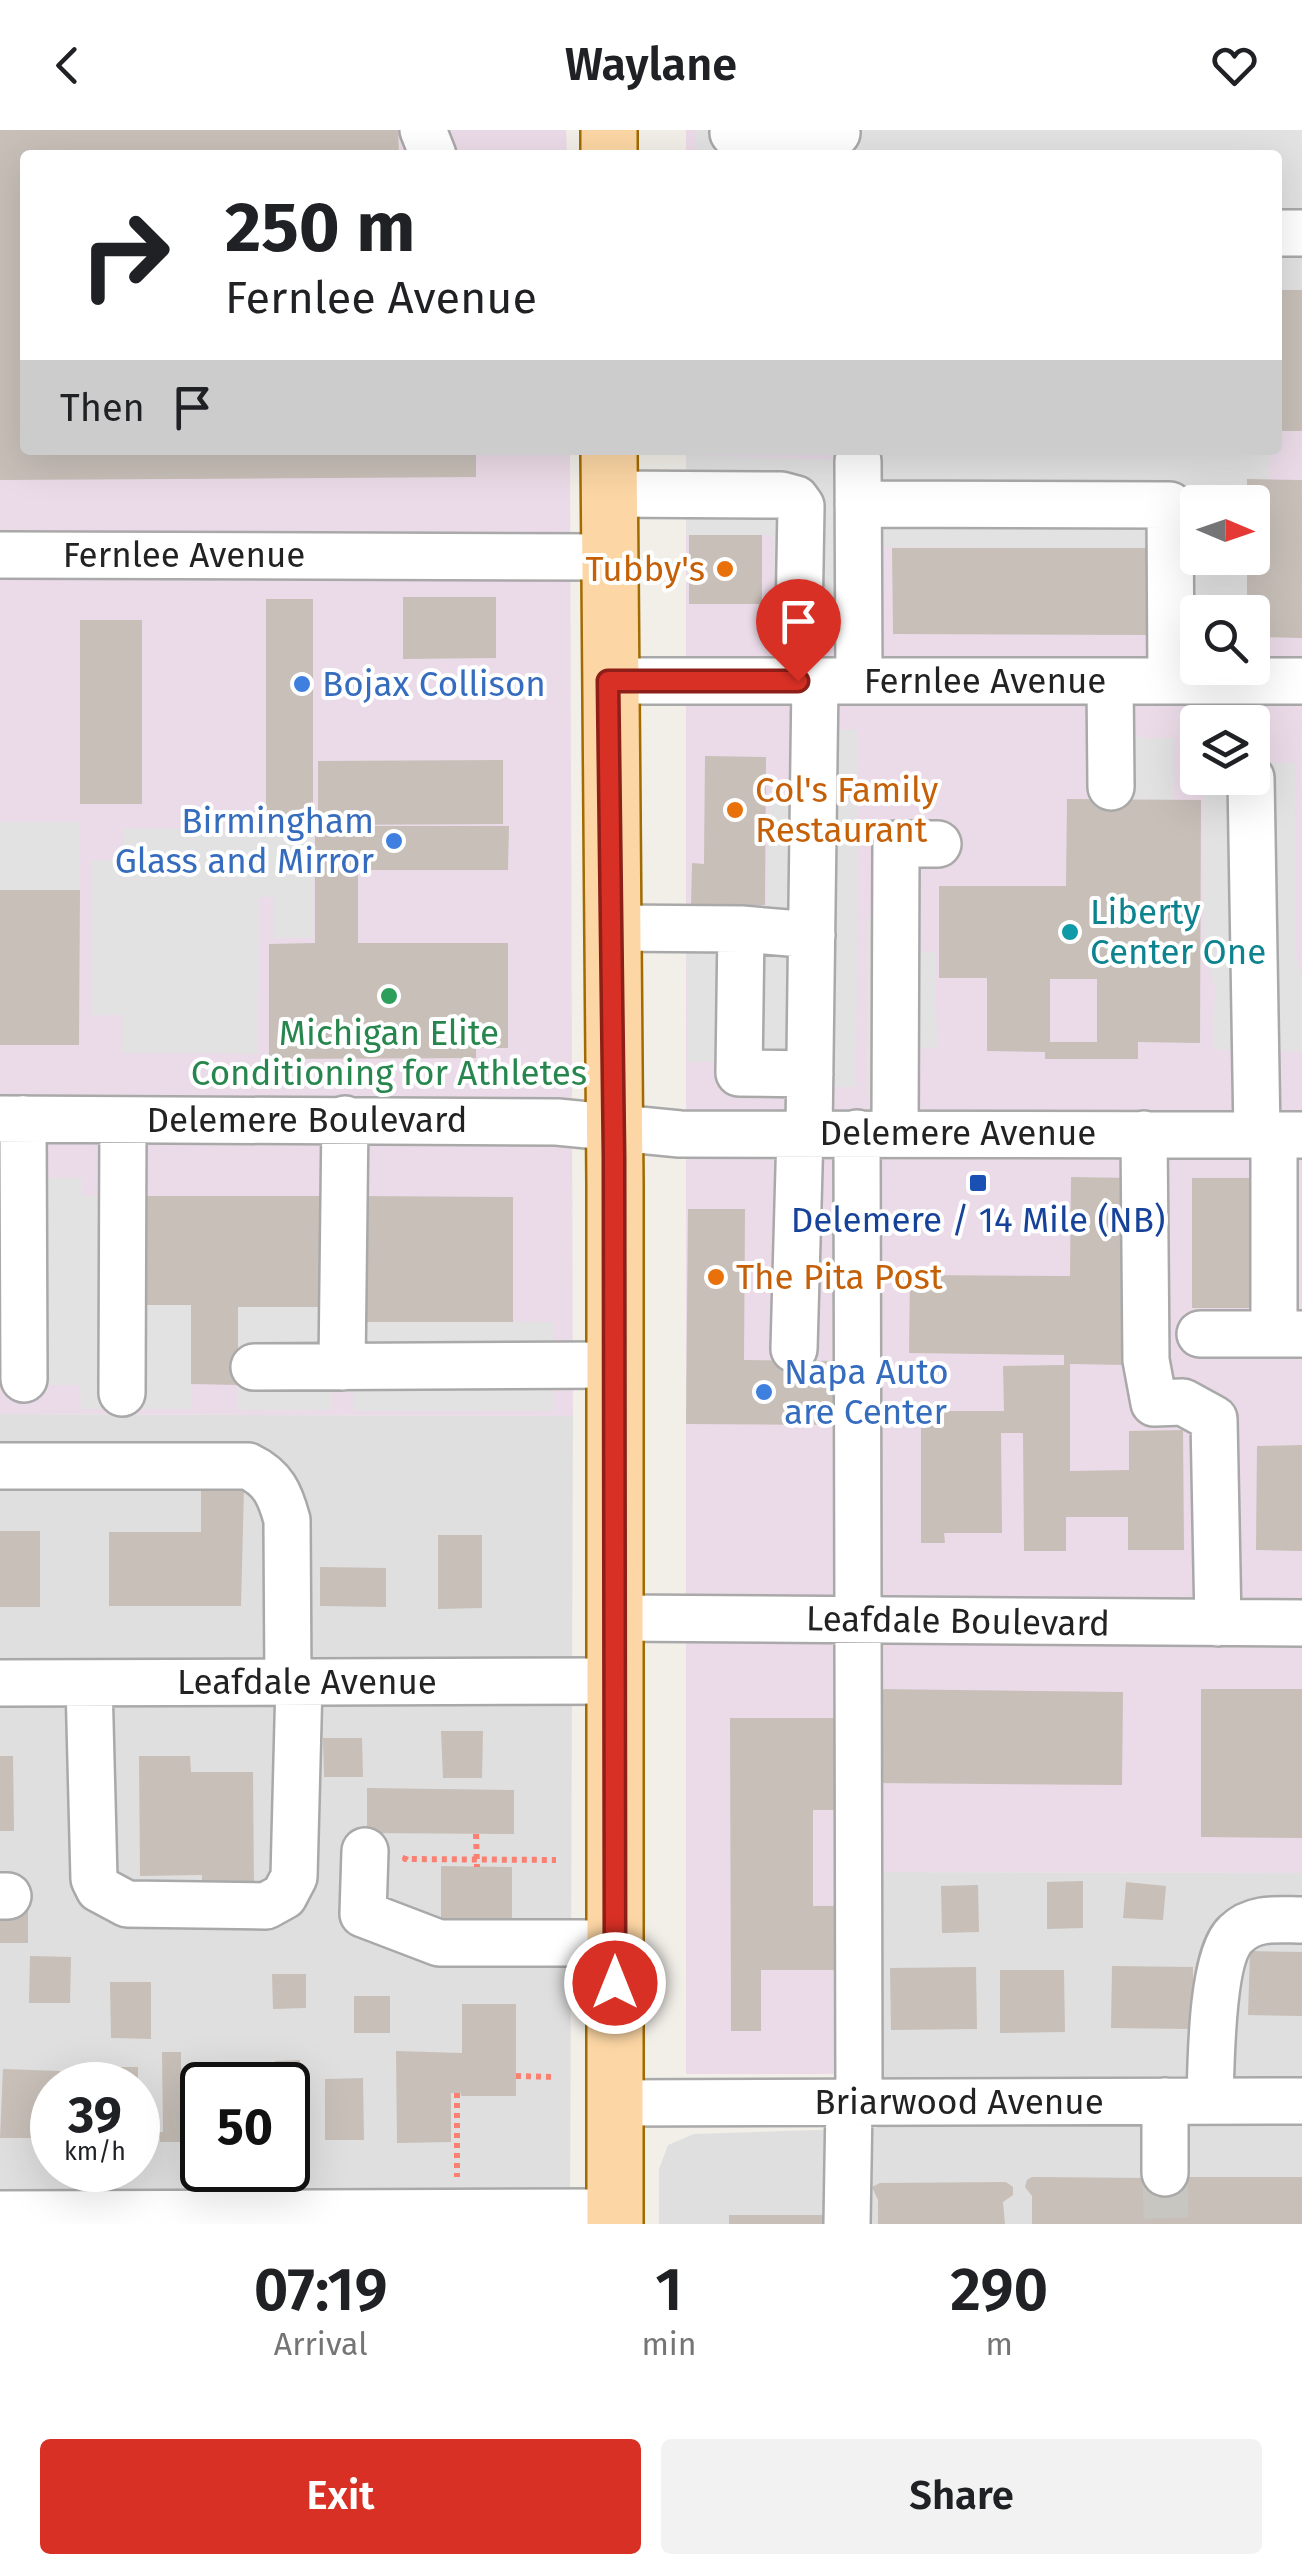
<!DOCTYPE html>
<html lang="en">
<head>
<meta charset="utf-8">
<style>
	body { margin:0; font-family:"Fira Sans",sans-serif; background:#f2f2f2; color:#202124; height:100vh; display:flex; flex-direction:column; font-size:38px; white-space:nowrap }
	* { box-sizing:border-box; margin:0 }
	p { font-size:32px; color:#757577 }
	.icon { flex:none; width:55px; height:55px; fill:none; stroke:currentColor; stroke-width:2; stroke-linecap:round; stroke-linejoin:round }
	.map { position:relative; height:2094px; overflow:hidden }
	.drawer { display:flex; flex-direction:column; background:#fff; flex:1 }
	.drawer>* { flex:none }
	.banner { position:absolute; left:20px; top:20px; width:1262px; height:305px; border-radius:10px; box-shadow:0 10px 40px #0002; background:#fff; color:#202124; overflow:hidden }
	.needle { width:65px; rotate:92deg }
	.tools { position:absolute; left:1180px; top:355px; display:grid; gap:20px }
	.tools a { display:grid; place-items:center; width:90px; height:90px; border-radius:10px; background:#fff; box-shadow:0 10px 40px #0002; font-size:50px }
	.speed { position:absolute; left:30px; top:1932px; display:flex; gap:20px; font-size:50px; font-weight:700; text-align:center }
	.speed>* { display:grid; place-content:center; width:130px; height:130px; border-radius:50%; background:#fff; box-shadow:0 10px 40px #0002; line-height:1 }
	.speed small { font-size:25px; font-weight:400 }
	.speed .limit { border:5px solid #111; border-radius:15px; background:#fff; color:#111 }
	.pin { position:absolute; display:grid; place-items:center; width:85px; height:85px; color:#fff; margin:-102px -42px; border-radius:50% 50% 50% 0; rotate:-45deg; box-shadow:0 0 10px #0007 }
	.pin .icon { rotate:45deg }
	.me { position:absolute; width:110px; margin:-55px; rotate:0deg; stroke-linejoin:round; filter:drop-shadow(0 0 8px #0008) }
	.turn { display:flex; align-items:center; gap:35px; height:210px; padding:0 40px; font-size:45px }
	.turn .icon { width:130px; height:130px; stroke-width:2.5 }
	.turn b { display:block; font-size:70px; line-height:85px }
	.then { display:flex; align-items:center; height:95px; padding:0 40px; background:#0003; gap:20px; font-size:38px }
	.eta { display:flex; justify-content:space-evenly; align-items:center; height:170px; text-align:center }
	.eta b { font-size:60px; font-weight:600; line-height:70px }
	.cta { display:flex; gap:20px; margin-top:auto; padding:20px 40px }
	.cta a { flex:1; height:115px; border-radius:10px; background:#d93025; color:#fff; font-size:40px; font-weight:600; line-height:115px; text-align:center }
	.cta a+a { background:#f2f2f2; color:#202124 }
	header { display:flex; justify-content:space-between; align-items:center; height:130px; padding:0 40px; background:#fff; font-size:45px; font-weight:600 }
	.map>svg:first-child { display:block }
	.residential { fill:#e0dfdf; fill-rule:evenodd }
	.industrial { fill:#ebdbe8; fill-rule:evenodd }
	.parking { fill:#e2e2e2 }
	.building { fill:#c7bfb8; fill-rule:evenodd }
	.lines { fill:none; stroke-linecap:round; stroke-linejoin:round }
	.minor-tunnel { stroke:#c8c6c1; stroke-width:45; stroke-dasharray:45 22; stroke-linecap:butt }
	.minor-casing { stroke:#a9a9a9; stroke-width:50 }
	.major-casing { stroke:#a06b00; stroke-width:60 }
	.path { stroke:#fa8072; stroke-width:6; stroke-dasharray:5 5; stroke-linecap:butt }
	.minor { stroke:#fff; stroke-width:45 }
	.major { stroke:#fcd6a4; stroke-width:55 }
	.route-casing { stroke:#8d1f18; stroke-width:25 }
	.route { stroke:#d93025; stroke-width:18 }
	.food-dot { fill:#e8710a; stroke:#fff; stroke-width:4 }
	.shop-dot { fill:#3f7fe0; stroke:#fff; stroke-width:4 }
	.culture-dot { fill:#0f9aa8; stroke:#fff; stroke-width:4 }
	.leisure-dot { fill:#2e9e5b; stroke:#fff; stroke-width:4 }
	.transit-dot { fill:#1a4fb4; stroke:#fff; stroke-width:4 }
	.labels { text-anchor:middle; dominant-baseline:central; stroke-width:8; stroke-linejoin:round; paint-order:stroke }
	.street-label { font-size:35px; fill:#222; stroke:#fff }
	.food-label { font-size:35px; fill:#c56008; stroke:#fff; text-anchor:start }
	.shop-label { font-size:35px; fill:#366cbe; stroke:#fff; text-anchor:start }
	.culture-label { font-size:35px; fill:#0d838f; stroke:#fff; text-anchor:start }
	.leisure-label { font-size:35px; fill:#27864d; stroke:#fff }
	.transit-label { font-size:35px; fill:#164399; stroke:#fff }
</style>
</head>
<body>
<header><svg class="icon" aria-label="back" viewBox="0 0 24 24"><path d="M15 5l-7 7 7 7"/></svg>Waylane<svg class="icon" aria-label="heart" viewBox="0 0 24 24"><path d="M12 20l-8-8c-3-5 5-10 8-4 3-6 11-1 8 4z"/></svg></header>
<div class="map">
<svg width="1302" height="2094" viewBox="0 0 1302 2094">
	<rect width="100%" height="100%" fill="#f2efe9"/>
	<!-- residential -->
	<path class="residential" d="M0 1284 573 1286 570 2094H0ZM52 1955H138V2040H52ZM202 1955H288V2040H202Z
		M875 1742 1302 1743V2094H659V2039L668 2015 694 2004 877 1998 874 1949Z"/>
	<!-- industrial -->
	<path class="industrial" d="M0 0H566L567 25H25V320H570L573 1286 0 1284Z
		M686 0H1302V1743L876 1742 844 1944H686V320H1278V25H686ZM1198 372H1252V428H1198ZM1198 482H1252V538H1198ZM1198 592H1252V648H1198Z"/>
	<!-- parking -->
	<path class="parking" d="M696 0H1302V160H1278V25H696Z
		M1187 322 1270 324V350L1248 349 1247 372H1198V428H1247V482H1198L1197 505H1188L1187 419 873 417 875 324Z
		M686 325 844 330 841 483H774V414L771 405H686Z
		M796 598 858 600 856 957 718 956V932H688L686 779 767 780 769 665H794Z
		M1131 604 1141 608H1173V670L1095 669Z
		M1253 632 1295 633V825L1302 846V922L1213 919 1215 856 1204 827 1203 648H1252Z
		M0 692H80V760H0Z
		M124 698H313V808H274V767H259L258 924 122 923V885H91L92 730H124Z
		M867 788H912V821L935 822 937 918 905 919 904 968H867Z
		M11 1048H81L82 1066H143L144 1175H191V1279H81L80 1255H11Z
		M238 1177H332V1280H238Z
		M353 1192H553V1281H354Z"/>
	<!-- building -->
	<path class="building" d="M0 0H398L399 25H25V320H476V347L0 350Z
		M1278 160H1302V301H1278Z
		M1247 349 1302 350V508L1252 507V482H1247V428H1252V372H1247Z
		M689 405H762V474H689Z
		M892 418H1154V505L893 504Z
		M403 467H496V528L403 529Z
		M266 469H313V693H266Z
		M80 490H142V674H80Z
		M705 626 766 627 765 775H691L692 733 704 734Z
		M503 630V694L318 695V631Z
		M1067 669 1201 670 1200 913 1138 912V929H1045V922L987 921V848H939V756H1066ZM1050 849H1097V912H1050Z
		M315 696H509L508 740H358V813H508V918H476V928L269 929V814L315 813Z
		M0 760H80L79 915H0Z
		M1071 1047 1129 1048 1127 1235 1070 1234V1341L1129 1340V1301L1183 1300 1184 1420H1128V1387H1066V1421H1024L1023 1303H1001L1002 1403H944L945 1413H921V1281H1004L1003 1236 1064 1235V1225L909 1223 910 1145 1070 1146Z
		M1192 1048H1256V1178H1192Z
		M143 1066H332V1177H238V1255L191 1254V1175H143Z
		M354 1066 513 1067V1192H353Z
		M688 1079H745L744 1230 846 1231V1295L686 1294Z
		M1302 1315V1421L1256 1420 1257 1316Z
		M201 1358H244L241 1476H109V1402H201Z
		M0 1401H40V1477H0Z
		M438 1405H482V1478L438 1479Z
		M320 1437 386 1438V1477L320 1476Z
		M875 1559 1123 1562 1122 1655 874 1653Z
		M1201 1559H1302V1708L1201 1707Z
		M730 1588H843L844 1680H813V1776H848V1840H761V1901H731Z
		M441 1601H483L482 1648H443Z
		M323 1608H362L363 1647H324Z
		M0 1626H13L14 1701H0Z
		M139 1626H190L191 1642H253L254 1761H202V1745L140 1746Z
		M367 1658 514 1660V1704L367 1703Z
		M441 1736 512 1737V1791L441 1790Z
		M1083 1751V1798L1047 1799V1752Z
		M1126 1752 1166 1756 1163 1790 1123 1788Z
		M978 1755 979 1802 942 1803 941 1756Z
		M0 1781H28V1813H0Z
		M1250 1821 1302 1822V1886L1248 1885Z
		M30 1826 71 1827 70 1873H29Z
		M1112 1836 1193 1837V1899L1111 1898Z
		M976 1837 977 1899 891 1900 890 1838Z
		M1000 1840H1064L1065 1902 1000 1903Z
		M272 1844H306V1878L273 1879Z
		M110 1852H151V1909L111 1908Z
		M354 1866H390V1903H354Z
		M462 1874H516V1966H461V1963H451V2012L397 2013 396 1921 462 1923Z
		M162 1922H181V1944H219V1955H202V2012H160L159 2002H163Z
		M300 1930V2015H288V1955H275V1931Z
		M102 1937H138V1955H102Z
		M3 1939 60 1941V1955H52L50 2008H0Z
		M363 1948 364 2010H325V1949Z
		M1152 2043H1189V2047H1302V2094H1032V2066L1025 2057 1027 2050 1032 2047 1152 2048Z
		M1006 2052 1013 2057V2065L1003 2072 1005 2094H878V2070L872 2057 880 2053Z
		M729 2085H830V2094H729Z"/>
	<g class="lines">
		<!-- minor-tunnel -->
		<path class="minor-tunnel" d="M1165 2043 1166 2094"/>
		<defs>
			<path id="minor" d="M423 0 433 25
				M733 3H837
				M1278 103H1302
				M858 331 859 551
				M608 364 781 365 796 369 801 376 798 551
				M858 374 1170 375 1171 551
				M0 425 608 427
				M608 551H1302
				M1110 551 1111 657
				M1251 648 1257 1004
				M610 798 741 799 812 805
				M741 799 739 943 810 944
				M0 989 557 992 680 1004 1302 1005
				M23 989 24 1249
				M809 1002 815 551
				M857 1003 859 1974
				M895 1003 896 714H938
				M1144 1004 1146 1230 1154 1273 1183 1272 1214 1289 1218 1493
				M1200 1204H1302
				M1274 1204V1005
				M794 1219 800 1002
				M254 1237 613 1235
				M342 1237 345 989
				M122 1263 123 990
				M0 1336H248C273 1348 280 1364 287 1390L288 1553
				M614 1488 1302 1493
				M0 1553 614 1551
				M89 1553 94 1749 99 1759 127 1774 266 1776 284 1766 294 1747 299 1553
				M365 1721 363 1784 439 1813H615
				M0 1766H8
				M1165 1971V2043
				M1210 1971C1211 1936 1211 1827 1236 1804 1254 1786 1279 1790 1302 1790
				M615 1973 1302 1971
				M0 2084 615 2082
				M847 2094 849 1974"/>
			<path id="major" d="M609 0V25
				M609 320 615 1054V2094"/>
		</defs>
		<!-- minor casing -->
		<use href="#minor" class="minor-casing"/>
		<!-- major casing -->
		<use href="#major" class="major-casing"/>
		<!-- path -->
		<path class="path" d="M476 1704 477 1737
			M406 1726 405 1729 556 1730
			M516 1946 556 1947
			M457 1963V2047"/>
		<!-- minor -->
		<use href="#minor" class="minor"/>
		<!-- major -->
		<use href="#major" class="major"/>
	</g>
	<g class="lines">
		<defs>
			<path id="route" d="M615 1853 614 1027 608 551H798"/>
		</defs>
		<!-- route casing -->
		<use href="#route" class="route-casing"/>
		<!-- route -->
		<use href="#route" class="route"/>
	</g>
	<!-- markers -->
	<g class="food-dot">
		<circle cx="725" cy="439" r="10"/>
		<circle cx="735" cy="680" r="10"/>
		<circle cx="716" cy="1147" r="10"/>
	</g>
	<g class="shop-dot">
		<circle cx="302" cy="554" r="10"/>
		<circle cx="394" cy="711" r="10"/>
		<circle cx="764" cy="1262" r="10"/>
	</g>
	<circle class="culture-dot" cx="1070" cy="802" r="10"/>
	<circle class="leisure-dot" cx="389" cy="866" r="10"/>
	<rect class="transit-dot" x="968" y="1043" width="20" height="20" rx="5"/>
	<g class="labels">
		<!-- street labels -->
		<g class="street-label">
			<text x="184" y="425">Fernlee Avenue</text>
			<text x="985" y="551">Fernlee Avenue</text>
			<text x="307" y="990">Delemere Boulevard</text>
			<text x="958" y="1003">Delemere Avenue</text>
			<text transform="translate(958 1491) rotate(1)">Leafdale Boulevard</text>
			<text x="307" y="1552">Leafdale Avenue</text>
			<text x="959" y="1972">Briarwood Avenue</text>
		</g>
		<!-- food labels -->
		<g class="food-label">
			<text x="705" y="439" text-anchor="end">Tubby's</text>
			<text x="755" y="660">Col's Family<tspan x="755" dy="40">Restaurant</tspan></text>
			<text x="736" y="1147">The Pita Post</text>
		</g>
		<!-- shop labels -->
		<g class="shop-label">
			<text x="322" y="554">Bojax Collison</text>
			<text x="374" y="691" text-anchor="end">Birmingham<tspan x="374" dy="40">Glass and Mirror</tspan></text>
			<text x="784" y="1242">Napa Auto<tspan x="784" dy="40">are Center</tspan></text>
		</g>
		<!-- culture labels -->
		<g class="culture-label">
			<text x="1090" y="782">Liberty<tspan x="1090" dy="40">Center One</tspan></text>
		</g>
		<!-- leisure labels -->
		<g class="leisure-label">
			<text x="389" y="903">Michigan Elite<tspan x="389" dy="40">Conditioning for Athletes</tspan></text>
		</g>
		<!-- transit labels -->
		<g class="transit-label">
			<text x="978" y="1090">Delemere / 14 Mile (NB)</text>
		</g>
	</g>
</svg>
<div class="tools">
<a><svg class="needle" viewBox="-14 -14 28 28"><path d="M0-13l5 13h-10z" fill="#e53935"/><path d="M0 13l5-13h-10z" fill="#757577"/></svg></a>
<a><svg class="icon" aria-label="search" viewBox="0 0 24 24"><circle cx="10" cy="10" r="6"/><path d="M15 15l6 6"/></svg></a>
<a><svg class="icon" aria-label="layers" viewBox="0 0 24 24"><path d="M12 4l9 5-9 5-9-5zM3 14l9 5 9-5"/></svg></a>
</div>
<div class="speed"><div>39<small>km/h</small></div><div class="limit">50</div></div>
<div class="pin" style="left:798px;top:551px;background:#d93025"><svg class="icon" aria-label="arrive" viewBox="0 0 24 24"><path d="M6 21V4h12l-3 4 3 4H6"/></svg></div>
<svg class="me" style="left:615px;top:1853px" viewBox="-20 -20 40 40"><circle r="17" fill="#d93025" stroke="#fff" stroke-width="3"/><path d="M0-11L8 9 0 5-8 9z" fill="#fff"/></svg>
<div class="banner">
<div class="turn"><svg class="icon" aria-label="right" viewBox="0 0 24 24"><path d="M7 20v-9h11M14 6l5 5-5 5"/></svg><div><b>250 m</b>Fernlee Avenue</div></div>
<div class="then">Then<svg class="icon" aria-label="arrive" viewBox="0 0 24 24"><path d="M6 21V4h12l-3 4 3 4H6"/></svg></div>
</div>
</div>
<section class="drawer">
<div class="eta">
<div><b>07:19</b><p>Arrival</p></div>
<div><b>1</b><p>min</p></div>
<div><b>290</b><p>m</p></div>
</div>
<div class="cta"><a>Exit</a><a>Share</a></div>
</section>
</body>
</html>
